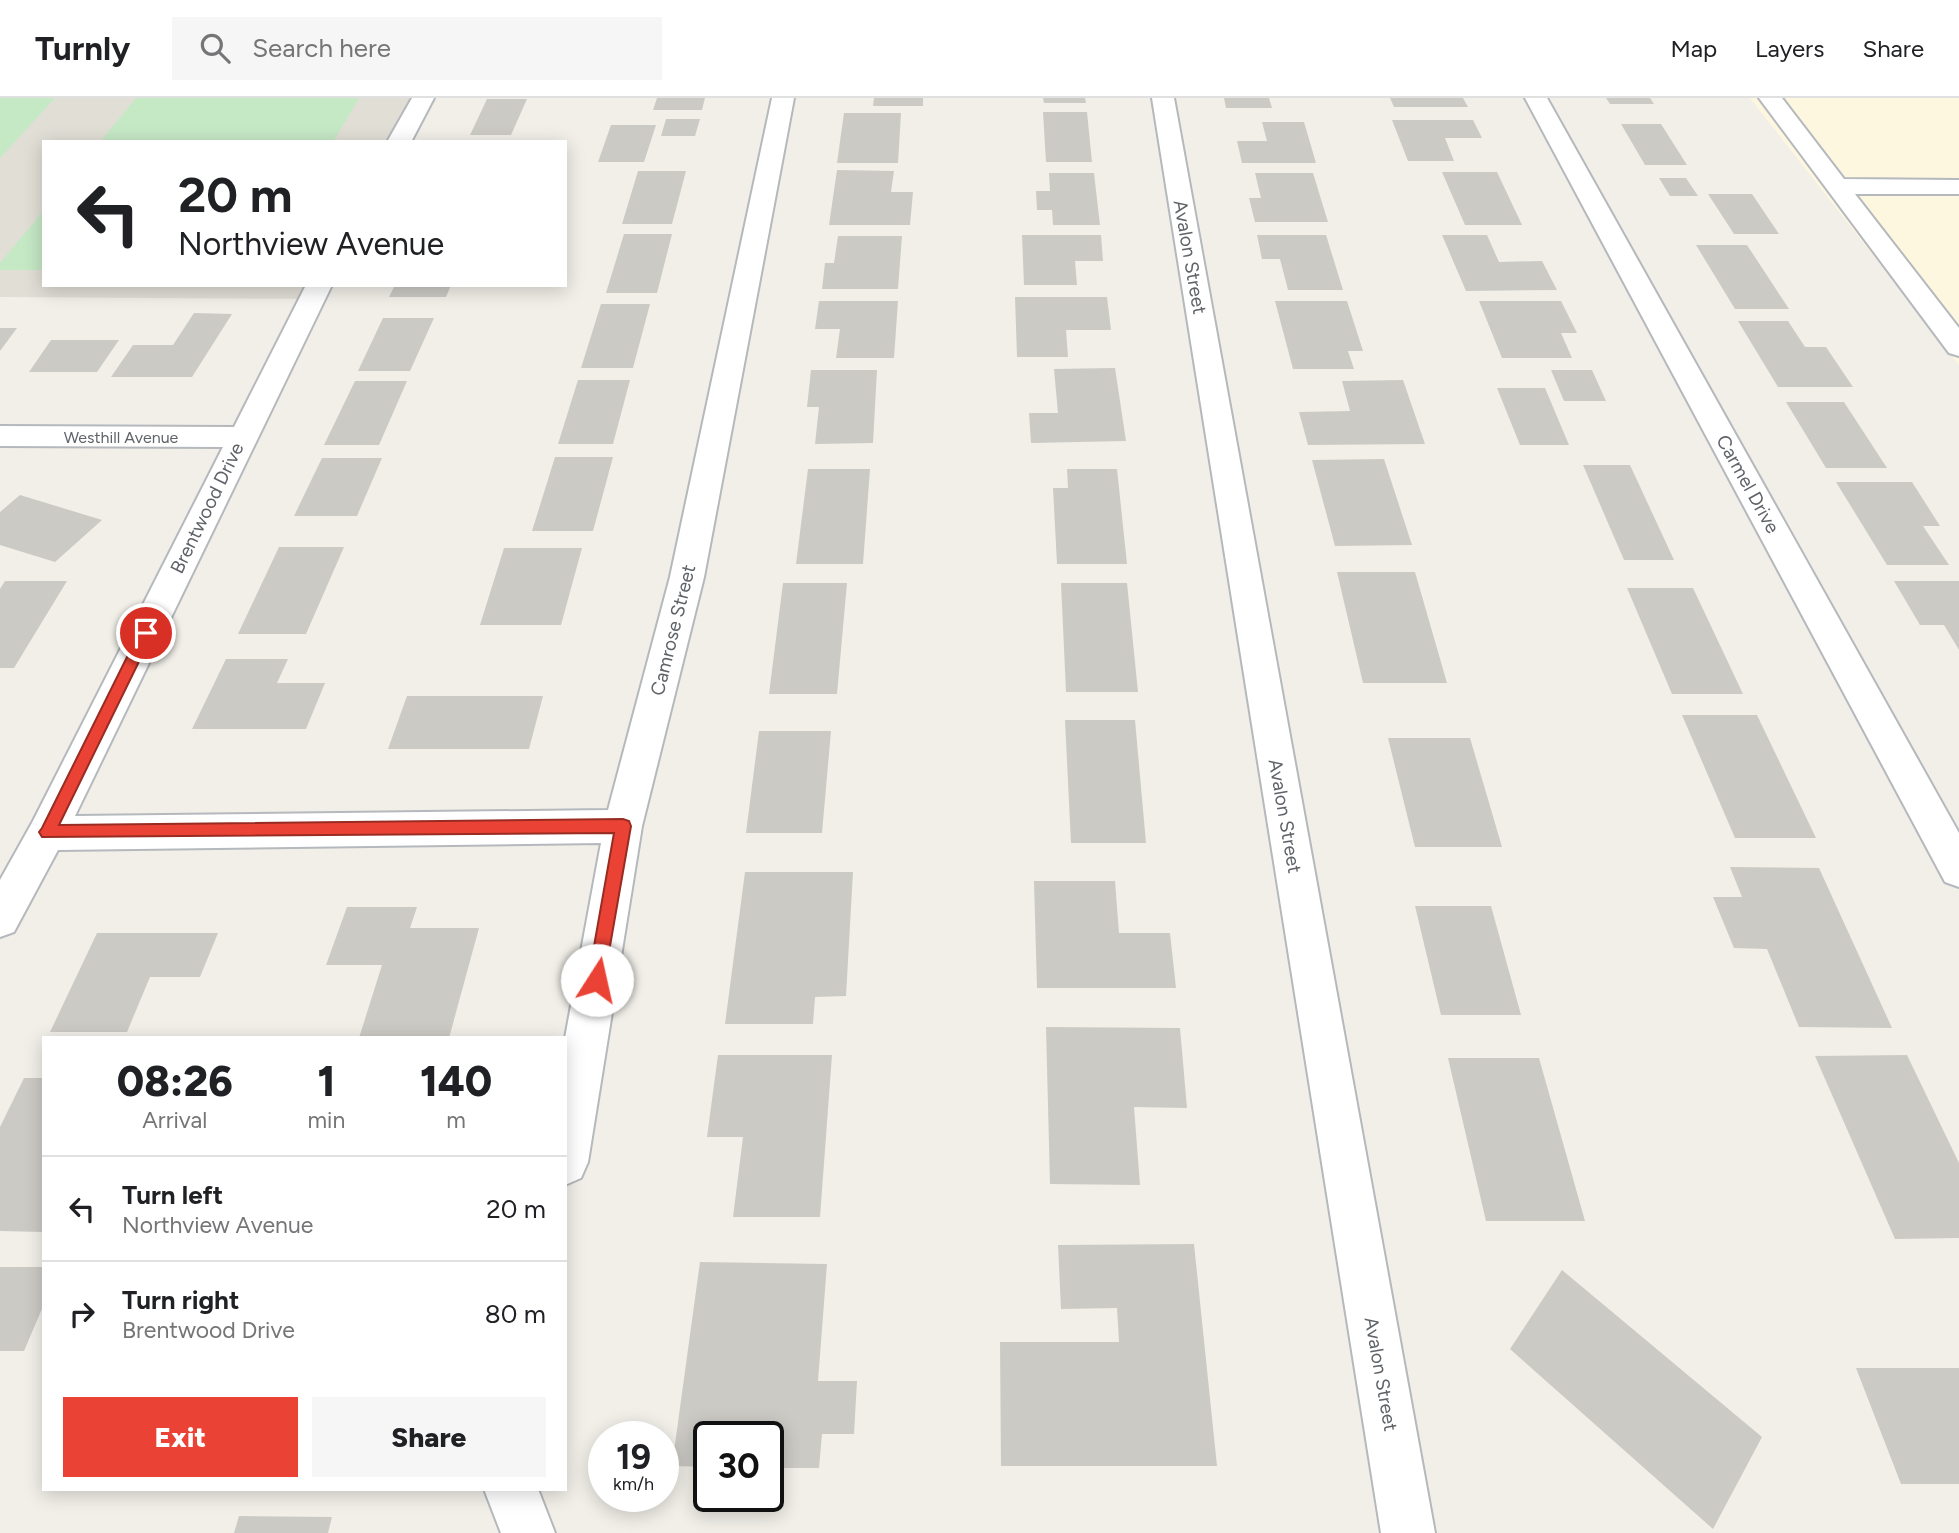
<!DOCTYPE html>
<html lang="en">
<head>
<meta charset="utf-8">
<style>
	body { margin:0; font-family:Figtree,sans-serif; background:#f6f6f6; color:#202124; height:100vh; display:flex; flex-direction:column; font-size:26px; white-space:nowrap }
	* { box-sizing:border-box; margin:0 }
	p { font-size:23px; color:#757577 }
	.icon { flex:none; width:38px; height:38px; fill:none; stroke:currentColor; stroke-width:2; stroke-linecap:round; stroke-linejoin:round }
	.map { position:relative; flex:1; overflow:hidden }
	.side { position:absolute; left:42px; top:938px; width:525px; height:455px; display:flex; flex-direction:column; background:#fff; border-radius:0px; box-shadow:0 4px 18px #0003 }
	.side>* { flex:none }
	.top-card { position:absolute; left:42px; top:42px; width:525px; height:147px; border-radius:0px; box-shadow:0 4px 18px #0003; background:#fff; color:#202124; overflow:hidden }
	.speed { position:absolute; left:588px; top:1323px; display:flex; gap:14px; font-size:35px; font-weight:700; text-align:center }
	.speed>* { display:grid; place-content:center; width:91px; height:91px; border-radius:50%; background:#fff; box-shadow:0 4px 18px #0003; line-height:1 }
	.speed small { font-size:18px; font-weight:400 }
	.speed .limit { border:4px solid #111; border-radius:10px; background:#fff; color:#111 }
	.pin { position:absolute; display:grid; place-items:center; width:60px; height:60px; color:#fff; margin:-30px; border:4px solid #fff; border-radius:50%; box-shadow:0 2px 7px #0007 }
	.me { position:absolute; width:77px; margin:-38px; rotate:10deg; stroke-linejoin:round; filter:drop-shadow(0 0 5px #0008) }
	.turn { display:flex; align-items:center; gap:24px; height:147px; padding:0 21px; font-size:32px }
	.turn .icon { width:91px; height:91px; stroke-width:2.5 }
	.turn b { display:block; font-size:49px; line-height:60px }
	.eta { display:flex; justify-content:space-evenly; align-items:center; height:119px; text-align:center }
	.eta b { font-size:42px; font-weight:800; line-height:49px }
	.primary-button { display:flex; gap:14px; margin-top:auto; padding:14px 21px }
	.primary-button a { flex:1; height:80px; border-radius:0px; background:#ea4335; color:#fff; font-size:28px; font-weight:800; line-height:80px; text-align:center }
	.primary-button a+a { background:#f6f6f6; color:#202124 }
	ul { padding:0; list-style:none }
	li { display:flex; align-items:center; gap:21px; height:105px; padding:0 21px; border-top:2px solid #e0e0e0 }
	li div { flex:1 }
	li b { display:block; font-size:26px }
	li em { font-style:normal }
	header { display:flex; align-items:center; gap:42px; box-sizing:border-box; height:98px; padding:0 35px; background:#fff; border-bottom:2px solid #e0e0e0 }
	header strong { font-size:33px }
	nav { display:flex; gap:38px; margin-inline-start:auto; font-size:24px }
	.search { width:490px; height:63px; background:#f6f6f6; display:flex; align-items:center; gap:18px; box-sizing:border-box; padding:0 24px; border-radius:0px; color:#757577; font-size:26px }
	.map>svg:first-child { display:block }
	.commercial { fill:#fef7e0 }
	.education { fill:#e1ded6 }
	.green { fill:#c5e8c5 }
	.building { fill:#cccac5 }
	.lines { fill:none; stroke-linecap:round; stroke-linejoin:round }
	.minor-casing { stroke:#b5b8bc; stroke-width:4 }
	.minor { fill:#fff; fill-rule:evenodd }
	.route { fill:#ea4335; stroke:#982c22; stroke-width:2 }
	.labels { text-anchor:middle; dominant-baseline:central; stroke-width:6; stroke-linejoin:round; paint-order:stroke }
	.far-street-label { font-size:16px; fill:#5f6368; stroke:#fff }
	.street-label { font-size:19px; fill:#5f6368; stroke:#fff }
</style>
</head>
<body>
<header>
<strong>Turnly</strong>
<div class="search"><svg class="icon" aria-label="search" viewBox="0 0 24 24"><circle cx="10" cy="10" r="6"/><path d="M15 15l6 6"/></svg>Search here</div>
<nav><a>Map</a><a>Layers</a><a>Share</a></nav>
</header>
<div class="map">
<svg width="1959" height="1435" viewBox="0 0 1959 1435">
	<rect width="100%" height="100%" fill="#f1efe8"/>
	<!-- commercial -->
	<path class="commercial" d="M1750 0H1959V267Z"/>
	<!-- education -->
	<path class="education" d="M0 0H423L399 44H44V187H319L312 201 0 199Z"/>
	<!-- green -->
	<path class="green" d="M0 0H55L0 60Z
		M136 0H359L333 44H100Z
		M44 112V172H0V165Z"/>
	<!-- building -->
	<path class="building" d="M657 0H705L702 12H653Z
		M874 0H923V8H873Z
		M1043 0H1085L1086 5H1044Z
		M1224 0H1269L1272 10H1226Z
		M1390 0H1463L1468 9H1394Z
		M1606 0H1650L1654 6H1610Z
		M487 1H527L511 37H470Z
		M1043 14H1087L1092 64H1046Z
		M844 15H901L898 65H837Z
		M666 21H700L695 38H661Z
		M1392 22H1473L1482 40H1445L1454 63H1408Z
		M1262 24H1304L1316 65H1242L1237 43H1267Z
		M1621 26H1661L1687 67H1645Z
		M611 27H656L644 64H598Z
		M837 72 894 73 891 94H913L910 127H829Z
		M638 73H686L672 126H622Z
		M1442 74H1497L1522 127H1465Z
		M1049 75H1094L1100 127H1053L1052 112H1037L1036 93H1050Z
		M1255 75H1313L1328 124H1255L1249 100H1261Z
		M1659 80H1686L1698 98H1670Z
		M1708 96H1752L1779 136H1734Z
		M624 136H672L657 195H606Z
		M1022 137H1101L1103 163H1075L1077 187H1024Z
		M1257 137H1326L1343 192H1288L1280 161H1262Z
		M1442 137H1487L1499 164 1542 163 1557 192 1466 193Z
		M838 138H902L898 191H822L825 165H834Z
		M1696 147H1747L1789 211H1735Z
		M395 187H451L446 199H389Z
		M1015 199H1107L1111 232H1066L1068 259H1017Z
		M819 203H898L894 260H836L840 231H815Z
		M1275 203H1347L1363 253H1348L1354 271H1293Z
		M1479 203H1561L1577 235H1561L1572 260H1502Z
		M601 206H650L633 270H581Z
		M194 215 232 216 192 279H111L133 247H173Z
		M383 220H434L410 273H358Z
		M1738 223H1788L1805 249H1826L1853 289H1778Z
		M0 230H17L0 253Z
		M51 242H119L97 274H29Z
		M1115 270 1126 343 1031 345 1029 315H1058L1054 271Z
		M811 272H877L873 345 815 346 819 309H807Z
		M1551 272H1592L1606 303H1564Z
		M578 282H630L613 346H558Z
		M1403 282 1425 346 1308 347 1299 314 1350 313 1342 283Z
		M355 283H407L379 347H324Z
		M1497 290H1545L1569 347H1520Z
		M1786 304H1844L1887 370H1826Z
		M555 359H613L593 433H532Z
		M322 360H382L357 418H294Z
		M1384 361 1412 447 1335 448 1312 362Z
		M1583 367H1630L1674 462H1624Z
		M808 371H870L863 466H796Z
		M1067 371H1117L1127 466H1057L1053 390H1068Z
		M1836 384H1912L1940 428H1923L1949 467H1887Z
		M20 397 102 422 55 464 0 447V414Z
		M279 449H344L306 536H238Z
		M504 450H582L561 527H480Z
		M1337 474H1415L1447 585H1363Z
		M5 483H67L14 570H0V491Z
		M1894 483H1959V552L1944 527H1920Z
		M783 485H847L837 596H769Z
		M1061 485H1127L1138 594H1066Z
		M1627 490H1693L1743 596H1672Z
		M226 561H288L277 585H325L306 631H192Z
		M407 598H543L529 651H388Z
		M1682 617H1757L1816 740H1735Z
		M1065 622H1135L1146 745H1071Z
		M759 633H831L822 735H746Z
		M1388 640H1470L1502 749H1415Z
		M1730 769 1819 770 1892 930 1799 929 1767 851 1734 850 1713 799H1742Z
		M745 774H853L846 898 815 899 813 926H725Z
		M1034 783H1115L1119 835H1170L1176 890H1037Z
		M1415 808H1491L1521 917H1441Z
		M347 809H417L410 830H479L449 940H359L382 867H326Z
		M97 835H218L200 879H150L127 934H50Z
		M1046 929 1180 930 1187 1010 1134 1009 1140 1087 1050 1086Z
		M718 957H832L820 1119H733L743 1039H707Z
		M1907 957 1959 1065V1140L1895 1141 1815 958Z
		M1448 960H1539L1585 1123H1486Z
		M24 980H44V1134L0 1133V1029Z
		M1194 1146 1217 1368H1001L1000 1244H1119L1117 1210 1061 1211 1058 1147Z
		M700 1164 827 1166 818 1283H857L854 1336H822L819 1370H768V1339H709V1369L672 1368Z
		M0 1169H44V1206L24 1253H0Z
		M1562 1172 1762 1339 1713 1431 1510 1251Z
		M1856 1270H1959V1386H1901Z
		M239 1418 332 1419 328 1435H234Z"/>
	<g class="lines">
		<defs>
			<path id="minor" d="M412 0H434L411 44H387Z
				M772 0H794L704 479 642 728 588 1064 581 1080 565 1087V940L601 745 58 752 14 834 0 839V782L33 723 223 349 0 348V328L234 329 306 187H332L75 718 608 712 670 479Z
				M1152 0H1174L1435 1435H1381Z
				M1525 0H1547L1959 735V789L1945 784Z
				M1759 0H1782L1844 81 1959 82V96H1855L1959 230V258L1949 255Z
				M484 1391H538L555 1435H501Z"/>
		</defs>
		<!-- minor casing -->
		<use href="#minor" class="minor-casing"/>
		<!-- minor -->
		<use href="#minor" class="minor"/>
	</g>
	<!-- route -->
	<path class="route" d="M146 529 153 535 59 727 623 721 629 723 631 728 603 888 597 890 591 888 588 882 614 735 42 739 39 734 42 730 139 535Z"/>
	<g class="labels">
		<!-- far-street labels -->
		<g class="far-street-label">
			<text x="121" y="339">Westhill Avenue</text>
		</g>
		<!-- street labels -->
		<g class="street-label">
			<text transform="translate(1190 159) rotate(80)">Avalon Street</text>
			<text transform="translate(1748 386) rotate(61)">Carmel Drive</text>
			<text transform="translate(207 410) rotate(-64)">Brentwood Drive</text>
			<text transform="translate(673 532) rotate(-76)">Camrose Street</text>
			<text transform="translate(1285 718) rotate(80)">Avalon Street</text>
			<text transform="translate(1381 1276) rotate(80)">Avalon Street</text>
		</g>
	</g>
</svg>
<div class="speed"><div>19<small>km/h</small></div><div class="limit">30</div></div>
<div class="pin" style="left:146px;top:535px;background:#d93025"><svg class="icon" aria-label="arrive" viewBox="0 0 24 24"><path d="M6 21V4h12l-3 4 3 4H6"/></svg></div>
<svg class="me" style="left:597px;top:882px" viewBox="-20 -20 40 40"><circle r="19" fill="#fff"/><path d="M0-13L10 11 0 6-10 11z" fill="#ea4335"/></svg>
<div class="top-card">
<div class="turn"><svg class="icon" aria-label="left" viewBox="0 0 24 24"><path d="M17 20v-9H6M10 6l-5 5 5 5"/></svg><div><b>20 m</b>Northview Avenue</div></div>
</div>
<section class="side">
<div class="eta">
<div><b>08:26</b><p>Arrival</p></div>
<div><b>1</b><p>min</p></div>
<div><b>140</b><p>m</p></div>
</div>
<ul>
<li><svg class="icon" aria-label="left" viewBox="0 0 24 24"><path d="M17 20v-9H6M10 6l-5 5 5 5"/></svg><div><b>Turn left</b><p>Northview Avenue</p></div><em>20 m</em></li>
<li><svg class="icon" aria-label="right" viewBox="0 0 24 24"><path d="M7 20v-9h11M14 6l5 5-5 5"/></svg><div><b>Turn right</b><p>Brentwood Drive</p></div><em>80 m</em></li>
</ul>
<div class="primary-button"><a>Exit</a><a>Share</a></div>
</section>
</div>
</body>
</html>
